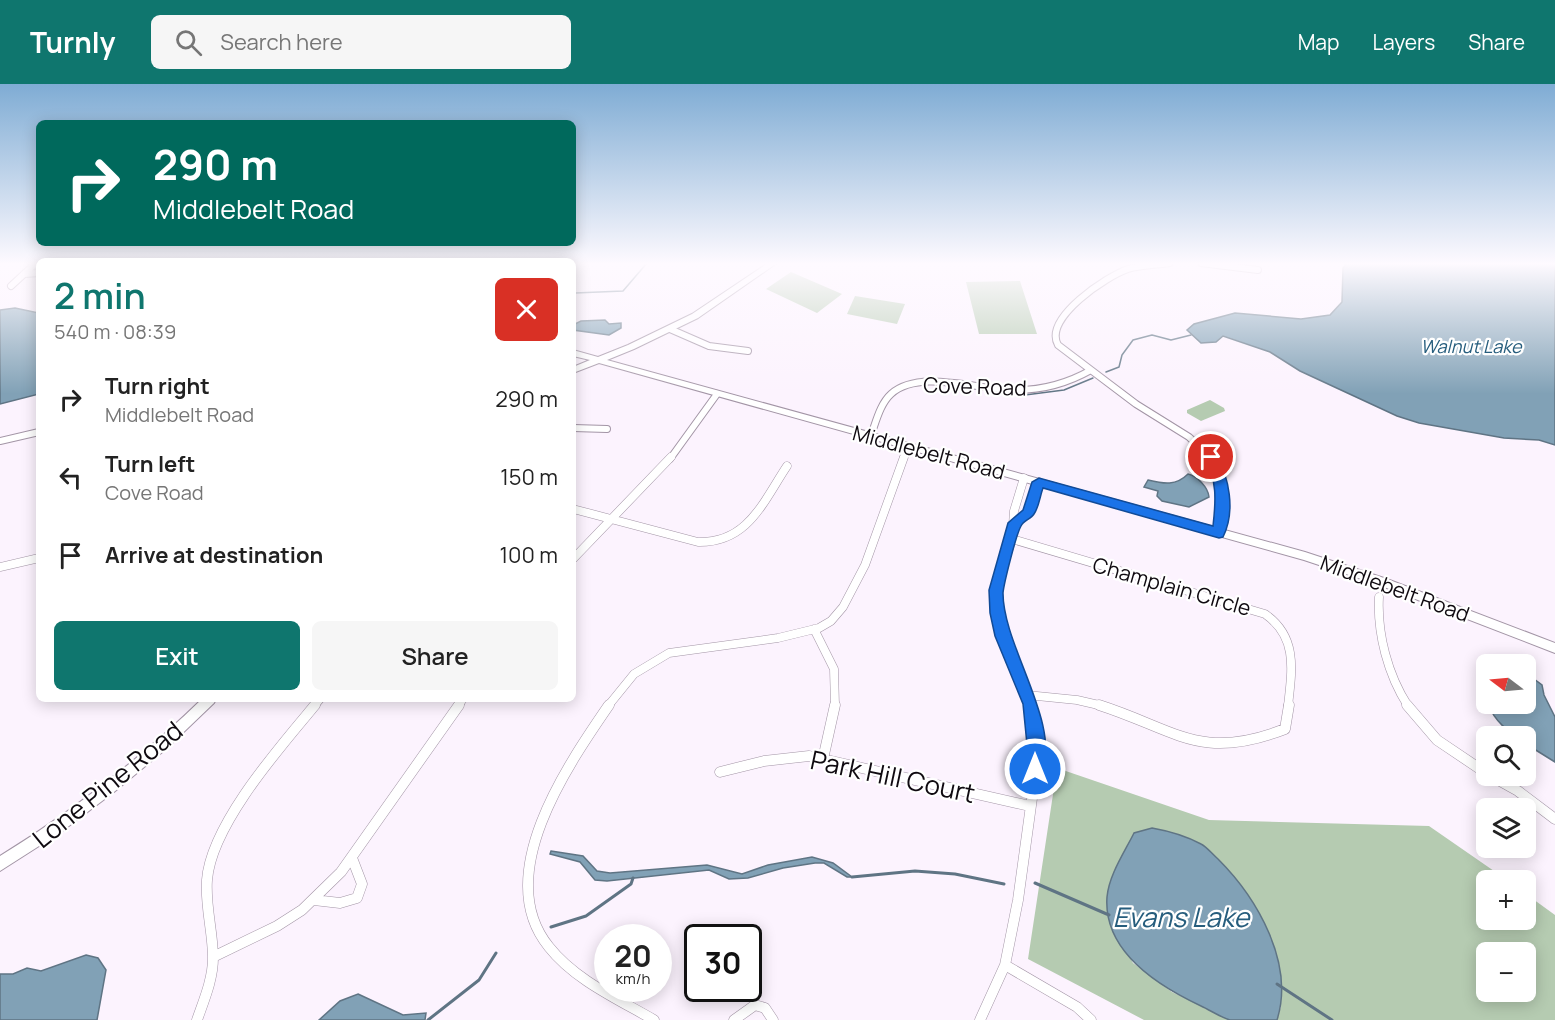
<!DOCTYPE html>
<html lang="en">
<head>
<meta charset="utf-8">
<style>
	body { margin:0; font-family:Manrope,sans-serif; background:#f6f6f6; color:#222; height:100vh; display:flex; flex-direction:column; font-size:22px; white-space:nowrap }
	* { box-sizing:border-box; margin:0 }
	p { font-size:20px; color:#767676 }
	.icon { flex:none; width:33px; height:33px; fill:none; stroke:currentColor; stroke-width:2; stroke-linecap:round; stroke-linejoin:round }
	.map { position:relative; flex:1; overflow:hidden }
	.side { position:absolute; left:36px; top:174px; width:540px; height:444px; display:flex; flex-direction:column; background:#fff; border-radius:9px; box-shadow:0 3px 15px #0003 }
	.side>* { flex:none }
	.banner { position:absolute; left:36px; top:36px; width:540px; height:126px; border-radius:9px; box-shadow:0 3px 15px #0003; background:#00695c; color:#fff; overflow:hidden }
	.needle { width:39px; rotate:286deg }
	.buttons { position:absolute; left:1476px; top:570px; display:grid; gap:12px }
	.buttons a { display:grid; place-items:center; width:60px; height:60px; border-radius:9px; background:#fff; box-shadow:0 3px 15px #0003; font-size:30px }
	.speed { position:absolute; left:594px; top:840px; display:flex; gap:12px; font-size:30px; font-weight:700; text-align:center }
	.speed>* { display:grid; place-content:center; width:78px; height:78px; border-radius:50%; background:#fff; box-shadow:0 3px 15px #0003; line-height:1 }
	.speed small { font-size:15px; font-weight:400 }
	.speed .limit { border:3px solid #111; border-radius:9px; background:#fff; color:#111 }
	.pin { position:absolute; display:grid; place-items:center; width:51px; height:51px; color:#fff; margin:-26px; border:3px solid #fff; border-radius:50%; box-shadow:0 2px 6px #0007 }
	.me { position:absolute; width:66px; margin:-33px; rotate:0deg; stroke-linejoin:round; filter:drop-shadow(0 0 4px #0008) }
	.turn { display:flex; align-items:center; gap:21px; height:126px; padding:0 18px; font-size:27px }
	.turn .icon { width:78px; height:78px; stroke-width:2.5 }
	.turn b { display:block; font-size:42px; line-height:51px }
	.round { display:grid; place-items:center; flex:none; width:63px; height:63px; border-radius:9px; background:#f6f6f6 }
	.overview { display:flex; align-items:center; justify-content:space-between; height:102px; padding:0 18px }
	h1 { font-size:36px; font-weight:600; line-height:45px; color:#0f766e }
	.button { display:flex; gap:12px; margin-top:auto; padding:12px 18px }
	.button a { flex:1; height:69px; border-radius:9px; background:#0f766e; color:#fff; font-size:24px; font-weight:600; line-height:69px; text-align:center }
	.button a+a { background:#f6f6f6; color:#222 }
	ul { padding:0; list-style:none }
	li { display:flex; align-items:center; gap:18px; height:78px; padding:0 18px }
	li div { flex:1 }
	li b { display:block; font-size:22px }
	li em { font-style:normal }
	header { display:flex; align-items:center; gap:36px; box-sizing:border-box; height:84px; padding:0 30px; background:#0f766e; color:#fff }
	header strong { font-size:28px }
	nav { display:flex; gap:33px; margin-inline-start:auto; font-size:21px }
	.search { width:420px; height:54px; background:#f6f6f6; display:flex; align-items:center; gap:15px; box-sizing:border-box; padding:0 21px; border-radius:9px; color:#767676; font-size:22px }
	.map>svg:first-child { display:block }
	.green { fill:#b5cbb1; fill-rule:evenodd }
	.water { fill:#81a1b6; stroke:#5f7484; stroke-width:1.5 }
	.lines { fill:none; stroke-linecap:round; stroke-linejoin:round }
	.stream-far1 { stroke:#5f7484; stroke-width:1.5 }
	.stream { stroke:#5f7484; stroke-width:3 }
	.street-far2-casing { stroke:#a395a6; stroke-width:8 }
	.street-far1-casing { stroke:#a395a6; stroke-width:9 }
	.street-casing { stroke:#a395a6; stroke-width:11 }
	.secondary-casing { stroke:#a395a6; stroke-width:2 }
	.street-far2 { stroke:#fff; stroke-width:6 }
	.street-far1 { stroke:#fff; stroke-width:8 }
	.street { stroke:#fff; stroke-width:10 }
	.secondary { fill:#fff; fill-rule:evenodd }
	.route { fill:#1a73e8; stroke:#114b97; stroke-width:1.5 }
	.labels { text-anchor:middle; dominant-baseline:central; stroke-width:4.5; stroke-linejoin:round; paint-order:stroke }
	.far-water-label { font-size:18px; font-style:italic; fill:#265d7d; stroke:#fff }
	.street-label { font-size:21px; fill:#0f0a10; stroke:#fff }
	.near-street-label { font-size:26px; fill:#0f0a10; stroke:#fff }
	.near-water-label { font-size:27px; font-style:italic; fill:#265d7d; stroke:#fff }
</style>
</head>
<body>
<header>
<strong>Turnly</strong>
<div class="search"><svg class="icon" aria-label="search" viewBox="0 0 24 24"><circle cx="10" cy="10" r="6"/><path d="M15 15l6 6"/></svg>Search here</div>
<nav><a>Map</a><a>Layers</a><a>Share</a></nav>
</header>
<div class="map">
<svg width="1555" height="936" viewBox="0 0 1555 936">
	<rect width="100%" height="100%" fill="#fcf3fe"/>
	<!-- green -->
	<path class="green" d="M791 188 842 210 817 229 766 205Z
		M1020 197 1037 250H979L966 198Z
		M855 212 905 220 897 240 847 230Z
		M1210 316 1224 324 1225 327 1201 337 1187 329V326Z
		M1057 684 1209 736 1429 742 1507 796H1486V836H1526V810L1555 831V936H1277L1281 922 1134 750 1113 790 1107 812 1108 830 1133 879 1172 908 1231 936H1144L1028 875ZM1486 868H1526V908H1486Z"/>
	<!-- water -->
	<path class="water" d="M1347 179H1555V361L1539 356 1504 354 1419 339 1397 332 1300 287 1270 268 1223 252 1216 258 1201 259 1187 246 1194 240 1235 229 1301 235 1330 231 1342 218 1343 184Z
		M15 224 39 229V310L0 320V226Z
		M605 236 609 240 621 239V244L609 251 573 246V241L581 237Z
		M1188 390C1197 392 1208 403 1209 413L1189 423 1162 417 1157 412 1158 407 1144 403 1148 396C1164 400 1176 402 1188 390Z
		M1526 589 1542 601 1544 611 1555 633V678L1526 660V652C1508 652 1494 635 1488 620H1526Z
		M1152 744C1169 747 1186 752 1201 760 1207 763 1212 770 1218 775 1257 814 1295 879 1277 936 1262 936 1244 936 1230 936 1220 933 1210 926 1201 922 1158 902 1103 868 1107 813 1109 791 1124 769 1134 749Z
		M551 767 583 772 597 787 610 789 707 781 742 790 768 781 812 773 833 779 852 793H847L824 779H815L783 784 748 794 729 795 709 786 607 797 595 796 580 778 550 770Z
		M86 871 98 874 106 886 97 936H0V890H13L27 884 41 887Z
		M358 910 403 931 426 929 425 936H319L340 917Z"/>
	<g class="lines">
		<!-- stream-far1 -->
		<path class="stream-far1" d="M575 209 623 207 647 179
			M1106 288 1119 283 1122 271 1133 256 1152 251 1171 256 1191 251
			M1025 311 1064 306 1093 294"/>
		<!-- stream -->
		<path class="stream" d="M852 793 915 787 955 790 1004 800
			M1035 799 1109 831
			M551 843 586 832 631 800 633 794
			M1277 900 1332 936
			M428 936 479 896 496 869"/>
		<defs>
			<path id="street-far2" d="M1201 179 1258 186
				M24 190 39 189
				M11 202 36 179
				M670 245 709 262 748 267
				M1091 286 1058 261C1043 234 1107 192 1128 185 1141 181 1156 181 1170 179
				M573 344 607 345
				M871 351C876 338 880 320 891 310 920 284 981 307 1017 306 1043 306 1068 299 1091 286L1136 320 1189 353 1212 375
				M0 357 39 348
				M670 375 717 310
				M903 375 908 362"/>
			<path id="street-far1" d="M1211 373C1227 398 1222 421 1219 449
				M1024 394 1014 427 1012 455 996 506 997 529 1003 552 1031 622
				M573 425 698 458C748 459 763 418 787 382
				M1015 439 1028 429 1039 398
				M1012 455 1265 530C1298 553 1292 586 1288 622
				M573 475 671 373
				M0 483 39 474
				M1379 513C1377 550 1388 591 1408 622
				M814 545 834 585 835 622
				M1027 611 1077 616 1103 622
				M314 622 320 615
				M458 622 463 615
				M608 622 634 590 669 569 778 554 819 544 831 537 843 523 865 481 904 373"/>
			<path id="street" d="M609 621C567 682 491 792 549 863 575 896 618 915 654 936
				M1099 621C1177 646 1200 678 1285 645L1289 621
				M1407 621 1437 656 1486 689
				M823 675 835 621
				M720 688 764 677 809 672 1030 722
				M1491 692 1518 707 1555 735
				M314 816 340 819 357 814 362 800 352 774
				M213 873 277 842 302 826 341 788 459 621
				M1005 881 1077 923 1091 936
				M197 936C204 916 213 895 213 874 213 848 205 822 207 796 211 741 280 663 315 621
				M734 936 755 921 765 924 773 936
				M980 936 1005 881 1018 816 1036 685 1031 621"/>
			<path id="secondary" d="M768 179H777L698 234 634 265 607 276 1305 468 1387 495 1555 559V569L1379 501 1304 476 599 279 573 289V283L590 276 573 272V266L598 273 628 261 692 230Z
				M202 615H216L214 619 166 665 114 708 61 748 0 787V772C73 727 140 675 202 615Z"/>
		</defs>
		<!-- street-far2 casing -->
		<use href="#street-far2" class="street-far2-casing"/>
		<!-- street-far1 casing -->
		<use href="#street-far1" class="street-far1-casing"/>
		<!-- street casing -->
		<use href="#street" class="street-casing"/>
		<!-- secondary casing -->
		<use href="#secondary" class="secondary-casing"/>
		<!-- street-far2 -->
		<use href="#street-far2" class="street-far2"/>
		<!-- street-far1 -->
		<use href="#street-far1" class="street-far1"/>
		<!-- street -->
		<use href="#street" class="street"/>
		<!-- secondary -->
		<use href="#secondary" class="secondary"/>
	</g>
	<!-- sky -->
	<linearGradient id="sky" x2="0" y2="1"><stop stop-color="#7facd4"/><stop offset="0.58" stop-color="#fefaff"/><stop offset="1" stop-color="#fefaff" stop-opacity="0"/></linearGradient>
	<rect width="1555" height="310" fill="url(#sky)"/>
	<!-- route -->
	<path class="route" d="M1211 369 1216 370C1229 393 1236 427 1223 453L1219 454 1043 404C1040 412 1039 423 1034 430 1031 435 1023 437 1021 442 1016 451 1004 499 1003 509 1003 563 1063 641 1041 691L1035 693 1030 691 1023 620 995 552 990 529 989 506 1008 439 1023 426 1032 398 1039 394 1213 442C1216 416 1217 397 1205 373Z"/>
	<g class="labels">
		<!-- far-water labels -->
		<g class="far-water-label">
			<text x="1471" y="262">Walnut Lake</text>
		</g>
		<!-- street labels -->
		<g class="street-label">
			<text transform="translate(975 302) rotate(2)">Cove Road</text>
			<text transform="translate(929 368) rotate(15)">Middlebelt Road</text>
			<text transform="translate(1172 502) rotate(16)">Champlain Circle</text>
			<text transform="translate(1395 504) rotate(20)">Middlebelt Road</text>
		</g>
		<!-- near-street labels -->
		<g class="near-street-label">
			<text transform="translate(893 692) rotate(12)">Park Hill Court</text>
			<text transform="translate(107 700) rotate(-39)">Lone Pine Road</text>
		</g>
		<!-- near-water labels -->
		<g class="near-water-label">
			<text x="1181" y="832">Evans Lake</text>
		</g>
	</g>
</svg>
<div class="buttons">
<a><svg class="needle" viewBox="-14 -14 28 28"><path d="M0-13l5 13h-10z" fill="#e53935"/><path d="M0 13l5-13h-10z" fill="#767676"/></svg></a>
<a><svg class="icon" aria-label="search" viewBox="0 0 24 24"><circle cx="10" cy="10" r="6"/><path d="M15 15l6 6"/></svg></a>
<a><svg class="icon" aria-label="layers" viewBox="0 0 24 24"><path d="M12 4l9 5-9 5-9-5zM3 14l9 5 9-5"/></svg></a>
<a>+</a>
<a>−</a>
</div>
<div class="speed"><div>20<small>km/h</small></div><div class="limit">30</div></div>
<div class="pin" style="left:1211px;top:373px;background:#d93025"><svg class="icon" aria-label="arrive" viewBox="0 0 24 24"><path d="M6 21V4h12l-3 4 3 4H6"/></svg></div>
<svg class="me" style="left:1035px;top:685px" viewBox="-20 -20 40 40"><circle r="17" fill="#1a73e8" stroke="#fff" stroke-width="3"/><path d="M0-11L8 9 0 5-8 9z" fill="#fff"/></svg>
<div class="banner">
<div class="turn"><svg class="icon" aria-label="right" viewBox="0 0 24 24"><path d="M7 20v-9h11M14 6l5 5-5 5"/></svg><div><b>290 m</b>Middlebelt Road</div></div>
</div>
<section class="side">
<div class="overview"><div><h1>2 min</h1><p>540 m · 08:39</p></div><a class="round" style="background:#d93025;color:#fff"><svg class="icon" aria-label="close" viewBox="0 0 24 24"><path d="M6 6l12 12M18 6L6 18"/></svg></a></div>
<ul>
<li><svg class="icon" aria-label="right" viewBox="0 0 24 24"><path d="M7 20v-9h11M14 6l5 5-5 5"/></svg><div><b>Turn right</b><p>Middlebelt Road</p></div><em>290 m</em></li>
<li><svg class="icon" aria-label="left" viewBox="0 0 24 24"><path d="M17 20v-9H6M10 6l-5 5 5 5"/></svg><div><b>Turn left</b><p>Cove Road</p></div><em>150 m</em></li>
<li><svg class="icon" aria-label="arrive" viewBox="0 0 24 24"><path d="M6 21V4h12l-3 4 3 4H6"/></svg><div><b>Arrive at destination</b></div><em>100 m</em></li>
</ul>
<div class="button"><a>Exit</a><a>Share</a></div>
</section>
</div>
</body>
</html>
